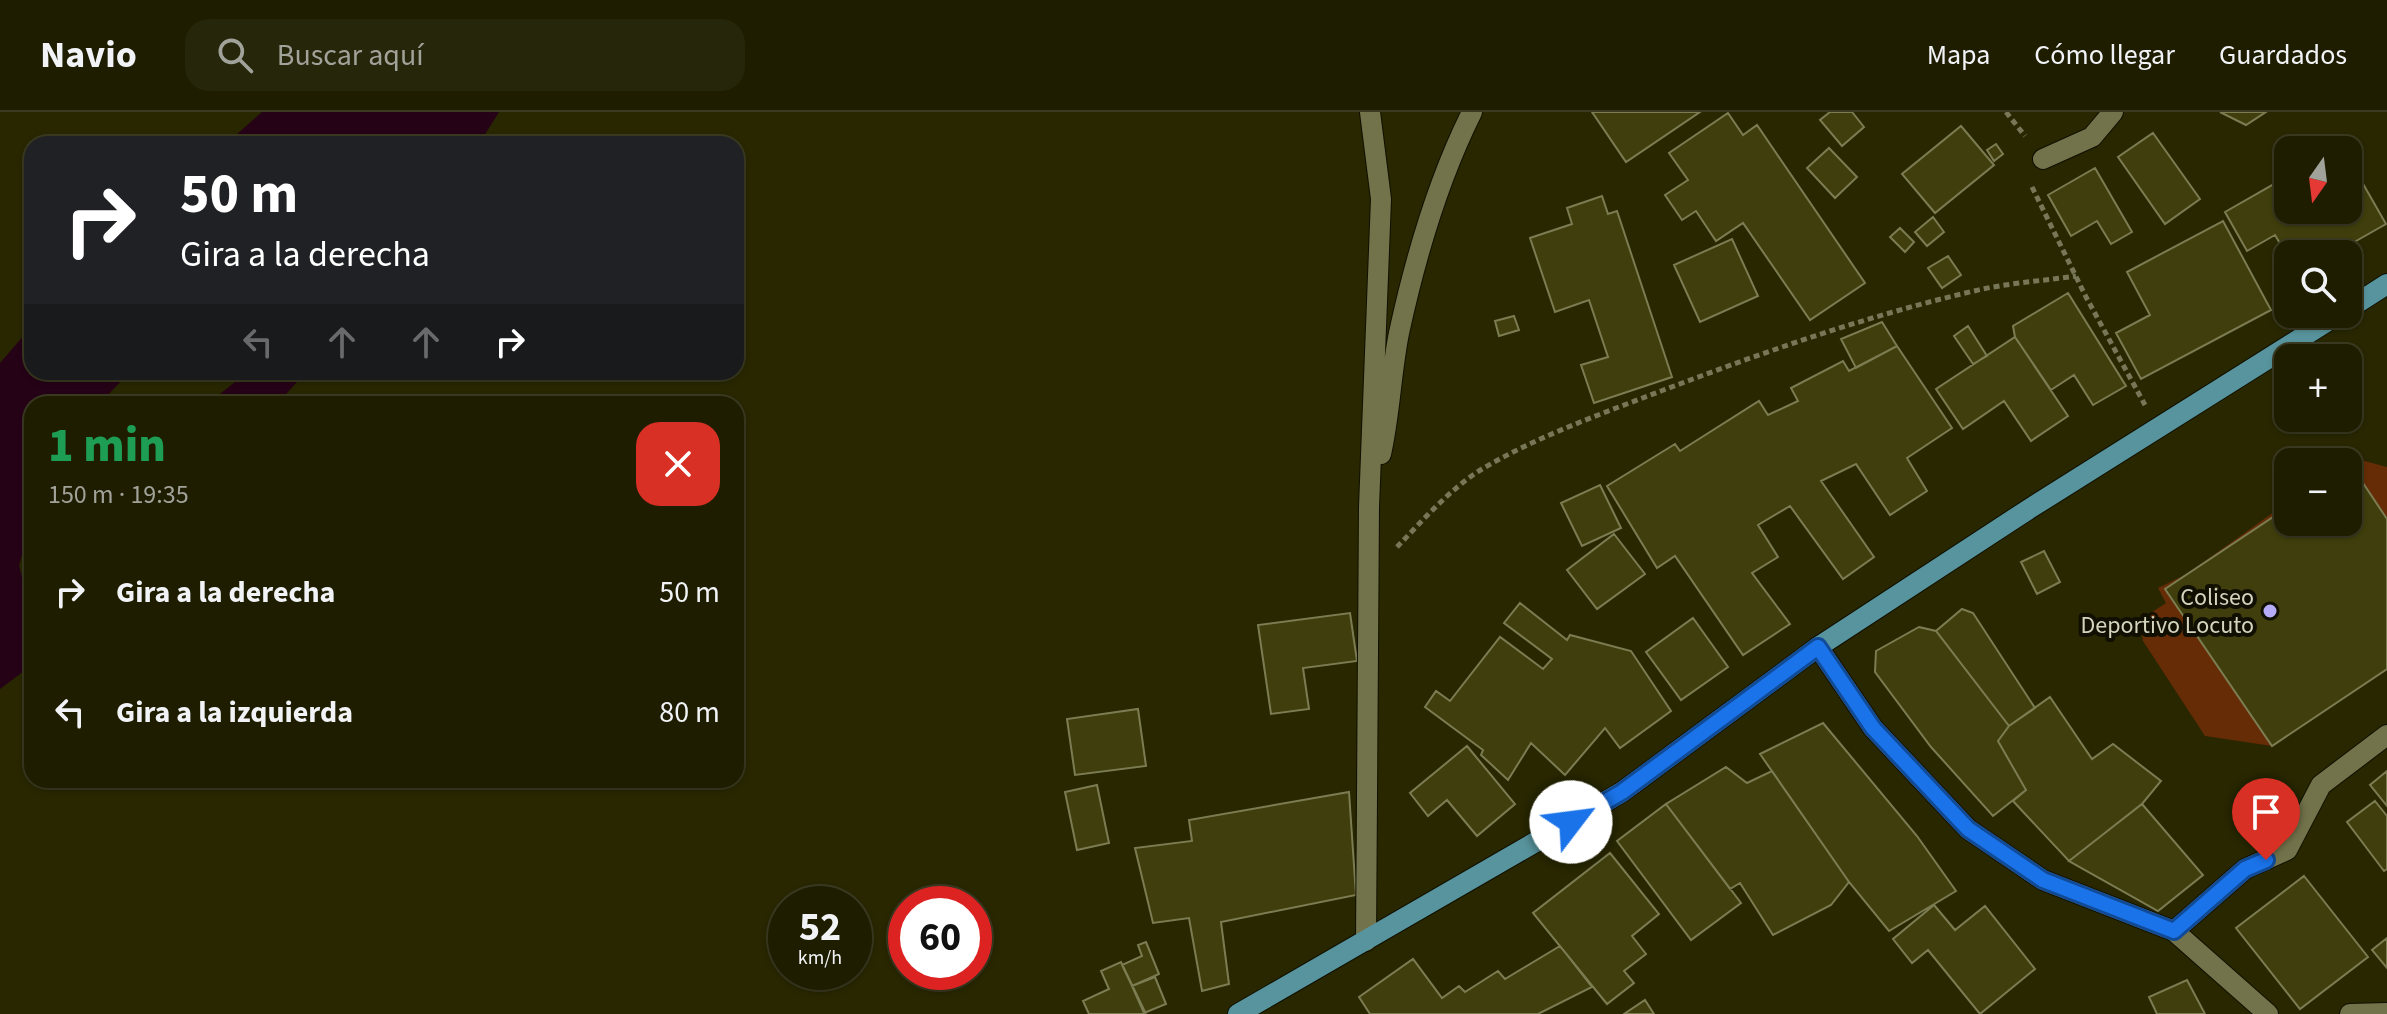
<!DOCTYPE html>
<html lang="es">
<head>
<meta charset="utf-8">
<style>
	body { margin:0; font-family:"Source Sans 3",sans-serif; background:#26260a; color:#f1f3f6; height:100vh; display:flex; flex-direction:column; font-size:30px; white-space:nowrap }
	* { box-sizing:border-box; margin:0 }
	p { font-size:26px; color:#a1a299 }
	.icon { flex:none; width:44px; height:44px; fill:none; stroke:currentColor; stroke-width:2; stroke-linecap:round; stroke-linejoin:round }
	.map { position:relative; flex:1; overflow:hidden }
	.drawer { position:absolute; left:24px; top:284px; width:720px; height:392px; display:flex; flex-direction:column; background:#1e1d00; border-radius:24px; box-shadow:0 2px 6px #0004,0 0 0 2px #3c3b22 }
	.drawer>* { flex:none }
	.banner { position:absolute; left:24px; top:24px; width:720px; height:244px; border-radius:24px; box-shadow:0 2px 6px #0004,0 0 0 2px #3c3b22; background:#202124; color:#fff; overflow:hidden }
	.needle { width:52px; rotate:194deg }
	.tools { position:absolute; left:2274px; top:24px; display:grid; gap:16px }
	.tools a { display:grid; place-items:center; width:88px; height:88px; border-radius:16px; background:#1e1d00; box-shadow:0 2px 6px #0004,0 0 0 2px #3c3b22; font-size:40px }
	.speed { position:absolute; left:768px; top:774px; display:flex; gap:16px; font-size:40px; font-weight:700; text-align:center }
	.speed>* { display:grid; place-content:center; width:104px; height:104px; border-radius:50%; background:#1e1d00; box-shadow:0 2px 6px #0004,0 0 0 2px #3c3b22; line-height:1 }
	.speed small { font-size:20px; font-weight:400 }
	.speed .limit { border:12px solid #d22; background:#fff; color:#111 }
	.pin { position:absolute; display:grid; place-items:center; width:68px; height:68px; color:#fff; margin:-82px -34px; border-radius:50% 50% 50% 0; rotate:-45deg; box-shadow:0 0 8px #0007 }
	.pin .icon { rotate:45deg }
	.me { position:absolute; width:88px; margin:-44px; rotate:60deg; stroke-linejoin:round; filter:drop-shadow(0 0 6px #0008) }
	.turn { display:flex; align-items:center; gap:28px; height:168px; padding:0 24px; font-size:36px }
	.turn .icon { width:104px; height:104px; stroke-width:2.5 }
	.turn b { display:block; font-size:56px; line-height:68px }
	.lanes { display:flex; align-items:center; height:76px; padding:0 24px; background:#0003; justify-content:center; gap:40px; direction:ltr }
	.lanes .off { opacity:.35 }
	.round { display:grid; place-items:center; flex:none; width:84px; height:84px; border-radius:24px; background:#26260a }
	.head { display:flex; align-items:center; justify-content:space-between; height:136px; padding:0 24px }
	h1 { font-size:48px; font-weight:800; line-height:60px; color:#1e9e55 }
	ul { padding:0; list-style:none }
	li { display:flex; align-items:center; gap:24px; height:120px; padding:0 24px }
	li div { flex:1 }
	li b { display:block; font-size:30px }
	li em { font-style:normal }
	header { display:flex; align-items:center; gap:48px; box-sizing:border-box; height:112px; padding:0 40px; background:#1e1d00; border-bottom:2px solid #3c3b22 }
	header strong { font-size:38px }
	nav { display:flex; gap:44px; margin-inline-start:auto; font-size:28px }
	.search { width:560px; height:72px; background:#26260a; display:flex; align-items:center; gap:20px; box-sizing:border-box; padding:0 28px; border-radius:24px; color:#a1a299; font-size:30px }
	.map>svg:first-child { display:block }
	.green { fill:#652c05 }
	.water { fill:#260217 }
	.building { fill:#3f3e0c; stroke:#7c7c53; stroke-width:2 }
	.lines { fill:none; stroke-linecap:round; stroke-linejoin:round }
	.service-casing { stroke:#101000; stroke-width:22 }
	.minor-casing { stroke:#101000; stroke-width:22 }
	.secondary-casing { stroke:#101000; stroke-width:22 }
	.primary-casing { stroke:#101000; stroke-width:22 }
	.path { stroke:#777758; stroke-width:5; stroke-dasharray:6 4; stroke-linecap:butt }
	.service { stroke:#73734b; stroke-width:20 }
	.minor { stroke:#73734b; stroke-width:20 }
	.secondary { stroke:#73734b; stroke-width:20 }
	.primary { stroke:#58949d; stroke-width:20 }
	.route-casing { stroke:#114b97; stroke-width:20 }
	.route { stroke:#1a73e8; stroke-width:14 }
	.poi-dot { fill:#b5acf8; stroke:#100f02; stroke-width:3 }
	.labels { text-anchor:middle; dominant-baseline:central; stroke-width:8; stroke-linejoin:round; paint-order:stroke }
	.poi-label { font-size:24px; fill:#d4d4bf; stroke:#100f02; text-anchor:end }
</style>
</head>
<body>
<header>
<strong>Navio</strong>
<div class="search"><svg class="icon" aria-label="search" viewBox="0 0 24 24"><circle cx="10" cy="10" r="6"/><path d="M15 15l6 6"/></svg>Buscar aquí</div>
<nav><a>Mapa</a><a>Cómo llegar</a><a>Guardados</a></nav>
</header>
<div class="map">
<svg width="2387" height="902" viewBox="0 0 2387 902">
	<rect width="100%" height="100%" fill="#282700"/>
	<!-- green -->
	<path class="green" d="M2361 348 2387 355V558L2272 634 2205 624 2143 529 2140 508 2166 491 2158 476 2187 462 2288 390V410H2348V355Z"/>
	<!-- water -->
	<path class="water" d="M262 0H499L479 32H226Z
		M32 214V260H130L99 292H32V410L19 453 26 482 32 473V553L0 577V251Z
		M248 260H306L277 292H207Z"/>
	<!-- building -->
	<path class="building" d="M1592 0H1700L1626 50Z
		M1830 0H1852L1864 15 1842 34 1820 8Z
		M2220 0H2266L2246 13Z
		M1728 1 1743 23 1757 13 1865 171 1810 208 1743 111 1716 129 1696 99 1682 108 1665 83 1688 68 1669 41Z
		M1961 14 1994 53 1935 101 1902 62Z
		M2153 21 2200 87 2165 112 2118 45Z
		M1996 32 2003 42 1994 49 1987 38Z
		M1829 36 1857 65 1835 86 1807 56Z
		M2095 56 2132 120 2111 132 2097 109 2071 124 2048 83Z
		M2354 56 2386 112 2349 133 2357 147 2348 152V142H2288V145L2275 123 2247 139 2225 100 2288 64V98H2348V60Z
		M1602 84 1608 102 1617 99 1672 265 1594 291 1581 253 1608 245 1589 188 1555 200 1530 126 1572 112 1567 96Z
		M1933 105 1944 120 1927 134 1915 120Z
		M2223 109 2271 198 2141 267 2116 221 2150 203 2127 160Z
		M1900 116 1914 130 1905 140 1890 125Z
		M1732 127 1758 184 1700 210 1674 153Z
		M1948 144 1961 163 1942 176 1928 156Z
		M2068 181 2126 274 2093 293 2074 263 2051 278 2015 225 2013 214Z
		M1514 204 1519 218 1499 224 1495 209Z
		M1882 210 1897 234 1856 256 1841 227Z
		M1968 214 1987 244 1973 252 1954 224Z
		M2015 225 2068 304 2031 329 2004 289 1963 317 1936 277Z
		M1897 234 1952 316 1907 346 1927 379 1890 403 1856 352 1821 369 1874 445 1843 467 1790 394 1758 413 1778 445 1752 461 1790 512 1743 543 1675 444 1657 456 1607 374 1675 332 1680 339 1759 289 1768 303 1798 289 1791 276 1843 249 1849 259Z
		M2351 353 2387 407V557L2272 634 2165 477 2288 395V410H2348V355Z
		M1600 373 1621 416 1582 434 1561 391Z
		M1614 422 1645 462 1597 497 1567 458Z
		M2044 439 2060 470 2037 482 2021 450Z
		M1520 491 1567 528 1570 523 1631 539 1671 599 1620 636 1605 616 1565 663 1531 631 1508 668 1481 643 1483 638 1425 595 1436 579 1450 589 1500 525 1543 557 1552 547 1504 511Z
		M1962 497 1973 501 2035 596 2009 614 1936 519Z
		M1350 501 1357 549 1303 556 1309 597 1271 602 1258 513Z
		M1693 506 1728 555 1681 588 1646 540Z
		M1919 515 1936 519 2009 614 1998 629 2026 678 1993 704 1931 635 1875 560 1876 539Z
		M2050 585 2092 647 2113 632 2161 669 2142 692 2069 749 2013 689 2026 678 1998 629 2009 614Z
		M1138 597 1146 654 1075 663 1067 607Z
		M1823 611 1917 724 1956 779 1889 819 1849 770 1760 642Z
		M1467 634 1515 692 1477 724 1447 688 1428 704 1410 681Z
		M1726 655 1747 671 1772 659 1849 770 1831 793 1773 823 1740 771 1730 777 1666 692Z
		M2387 659V694L2370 673Z
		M1097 673 1109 731 1077 738 1065 680Z
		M1349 680 1356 783 1221 810 1229 872 1202 879 1189 806 1153 811 1135 736 1192 729 1189 708Z
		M2375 689 2387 704V757L2384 759 2347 710Z
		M1666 692 1741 791 1691 828 1617 729Z
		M2142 692 2203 763 2158 799 2069 749Z
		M1610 741 1659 802 1632 824 1646 842 1624 859 1634 871 1607 892 1533 801Z
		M2304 764 2368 845 2300 897 2236 816Z
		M1934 793 1955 818 1985 794 2035 857 1980 902 1928 838 1912 851 1893 827Z
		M2387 826V856L2372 838Z
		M1146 830 1159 862 1132 874 1122 853 1142 844 1138 833Z
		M1560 834 1592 875 1538 902H1370L1359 885 1413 847 1442 886 1459 874 1465 880 1498 859 1505 867Z
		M1121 850 1146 902H1089L1083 889 1109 877 1101 859Z
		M1155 865 1166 892 1144 901 1132 874Z
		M2187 868 2205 902H2157L2149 885Z
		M1645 888 1654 902H1624Z"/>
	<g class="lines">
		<defs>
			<path id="service" d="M2350 902 2387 901"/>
			<path id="minor" d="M2043 47 2092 25 2113 0
				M1381 342C1390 302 1391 261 1399 221 1415 147 1438 68 1472 0
				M2174 819 2245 757 2287 738 2321 673 2387 623
				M1366 829 1369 395 1381 87 1370 0"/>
			<path id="secondary" d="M1818 535 1873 616 1968 717 2043 768 2174 819 2268 902"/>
			<path id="primary" d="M2348 197 2387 172
				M1238 902 1622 680 1818 535 2029 397 2339 202"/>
		</defs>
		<!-- service casing -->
		<use href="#service" class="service-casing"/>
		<!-- minor casing -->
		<use href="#minor" class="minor-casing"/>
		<!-- secondary casing -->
		<use href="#secondary" class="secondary-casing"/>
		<!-- primary casing -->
		<use href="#primary" class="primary-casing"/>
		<!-- path -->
		<path class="path" d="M2006 0 2025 24
			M2032 75 2086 185 2145 293
			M1397 435C1422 409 1451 376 1482 357 1538 324 1601 302 1661 279 1764 240 1866 204 1974 179 2007 171 2042 169 2076 164"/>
		<!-- service -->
		<use href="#service" class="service"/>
		<!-- minor -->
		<use href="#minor" class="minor"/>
		<!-- secondary -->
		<use href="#secondary" class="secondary"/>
		<!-- primary -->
		<use href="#primary" class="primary"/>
	</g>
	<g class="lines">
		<defs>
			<path id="route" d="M1571 710 1622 680 1818 535 1873 616 1968 717 2043 768 2174 819 2245 757 2266 748"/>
		</defs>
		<!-- route casing -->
		<use href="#route" class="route-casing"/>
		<!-- route -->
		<use href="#route" class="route"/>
	</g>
	<!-- markers -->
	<circle class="poi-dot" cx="2270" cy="499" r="8"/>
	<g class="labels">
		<!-- poi labels -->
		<g class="poi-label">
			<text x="2254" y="485">Coliseo<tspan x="2254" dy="28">Deportivo Locuto</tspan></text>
		</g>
	</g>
</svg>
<div class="tools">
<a><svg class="needle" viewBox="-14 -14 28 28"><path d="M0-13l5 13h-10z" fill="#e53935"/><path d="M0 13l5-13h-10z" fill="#a1a299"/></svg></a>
<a><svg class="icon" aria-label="search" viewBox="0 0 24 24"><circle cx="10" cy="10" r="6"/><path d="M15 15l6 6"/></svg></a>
<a>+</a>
<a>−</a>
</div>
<div class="speed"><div>52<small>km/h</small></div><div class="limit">60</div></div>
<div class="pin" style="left:2266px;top:748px;background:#d93025"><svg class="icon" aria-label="arrive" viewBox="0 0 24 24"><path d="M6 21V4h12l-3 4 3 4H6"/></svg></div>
<svg class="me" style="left:1571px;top:710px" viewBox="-20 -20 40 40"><circle r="19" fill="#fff"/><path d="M0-13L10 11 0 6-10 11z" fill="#1a73e8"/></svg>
<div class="banner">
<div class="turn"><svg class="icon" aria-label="right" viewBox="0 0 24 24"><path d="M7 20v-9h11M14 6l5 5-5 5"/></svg><div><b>50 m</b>Gira a la derecha</div></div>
<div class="lanes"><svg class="icon off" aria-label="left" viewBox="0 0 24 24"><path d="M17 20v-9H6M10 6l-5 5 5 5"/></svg><svg class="icon off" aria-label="ahead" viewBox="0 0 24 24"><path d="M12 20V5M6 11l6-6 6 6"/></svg><svg class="icon off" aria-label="ahead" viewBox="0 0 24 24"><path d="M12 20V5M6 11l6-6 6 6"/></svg><svg class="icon" aria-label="right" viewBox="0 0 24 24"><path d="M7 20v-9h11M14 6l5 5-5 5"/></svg></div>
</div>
<section class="drawer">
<div class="head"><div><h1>1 min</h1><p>150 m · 19:35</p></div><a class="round" style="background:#d93025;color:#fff"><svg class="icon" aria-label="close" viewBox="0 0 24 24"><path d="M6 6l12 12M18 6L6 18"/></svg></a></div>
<ul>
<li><svg class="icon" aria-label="right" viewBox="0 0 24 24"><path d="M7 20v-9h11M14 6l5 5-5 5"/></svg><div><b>Gira a la derecha</b></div><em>50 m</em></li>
<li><svg class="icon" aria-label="left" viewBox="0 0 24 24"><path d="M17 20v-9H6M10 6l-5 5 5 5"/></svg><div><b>Gira a la izquierda</b></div><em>80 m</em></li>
</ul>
</section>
</div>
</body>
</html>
